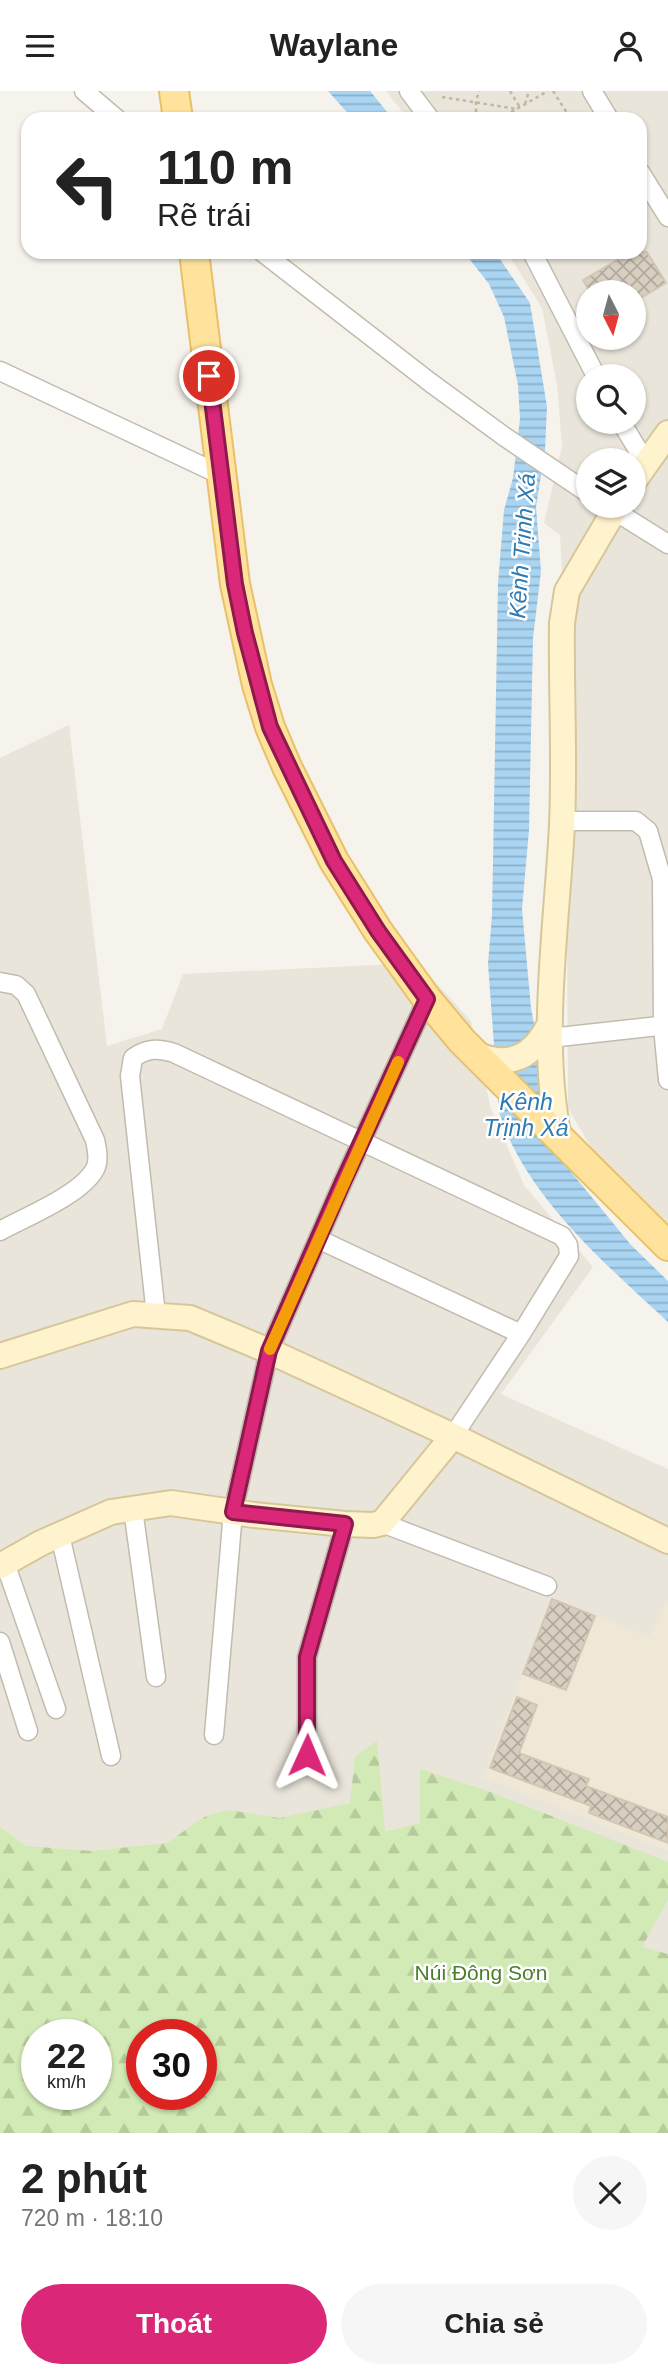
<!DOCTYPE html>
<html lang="vi">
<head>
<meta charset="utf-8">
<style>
	body { margin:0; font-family:Arial,sans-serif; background:#f6f6f6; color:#222; height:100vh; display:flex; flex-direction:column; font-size:26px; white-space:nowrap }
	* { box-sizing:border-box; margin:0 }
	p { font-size:23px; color:#767676 }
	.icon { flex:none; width:38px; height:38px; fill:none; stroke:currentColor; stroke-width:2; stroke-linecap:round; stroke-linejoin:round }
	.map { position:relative; height:2042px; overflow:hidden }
	.details { display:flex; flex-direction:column; background:#fff; flex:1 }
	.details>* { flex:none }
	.guide { position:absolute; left:21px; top:21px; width:626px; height:147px; border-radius:21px; box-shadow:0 2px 5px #0004; background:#fff; color:#222; overflow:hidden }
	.needle { width:46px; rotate:174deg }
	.buttons { position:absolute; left:576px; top:189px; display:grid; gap:14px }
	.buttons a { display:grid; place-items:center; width:70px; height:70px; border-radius:50%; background:#fff; box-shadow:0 2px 5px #0004; font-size:35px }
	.speed { position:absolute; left:21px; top:1928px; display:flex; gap:14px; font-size:35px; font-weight:700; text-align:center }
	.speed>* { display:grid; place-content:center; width:91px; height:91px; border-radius:50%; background:#fff; box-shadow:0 2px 5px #0004; line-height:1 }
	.speed small { font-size:18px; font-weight:400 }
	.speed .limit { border:10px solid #d22; background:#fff; color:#111 }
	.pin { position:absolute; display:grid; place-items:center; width:60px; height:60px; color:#fff; margin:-30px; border:4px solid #fff; border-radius:50%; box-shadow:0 2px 7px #0007 }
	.me { position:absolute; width:77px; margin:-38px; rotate:1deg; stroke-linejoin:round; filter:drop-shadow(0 0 5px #0008) }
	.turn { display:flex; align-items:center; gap:24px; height:147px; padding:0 21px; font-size:32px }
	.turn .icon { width:91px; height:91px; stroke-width:2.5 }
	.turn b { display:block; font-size:49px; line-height:60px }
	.round { display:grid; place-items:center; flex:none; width:74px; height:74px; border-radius:37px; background:#f6f6f6 }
	.head { display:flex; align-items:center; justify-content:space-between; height:119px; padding:0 21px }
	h1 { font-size:42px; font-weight:700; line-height:52px }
	.button { display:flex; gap:14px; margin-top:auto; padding:14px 21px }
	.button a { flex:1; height:80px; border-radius:42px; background:#db2777; color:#fff; font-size:28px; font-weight:700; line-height:80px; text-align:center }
	.button a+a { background:#f6f6f6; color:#222 }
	header { display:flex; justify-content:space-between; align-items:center; height:91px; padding:0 21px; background:#fff; font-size:32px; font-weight:700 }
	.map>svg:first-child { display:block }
	.residential { fill:#eae5da; fill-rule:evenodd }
	.education { fill:#efe8d6 }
	.forest { fill:url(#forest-firs); fill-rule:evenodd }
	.water { fill:url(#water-rules) }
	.building { fill:url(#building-cross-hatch); stroke:#d3c7b4; stroke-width:2 }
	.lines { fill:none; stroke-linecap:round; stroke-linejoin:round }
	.street-casing { stroke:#c2bbae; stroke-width:21 }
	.secondary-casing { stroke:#d6c79b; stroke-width:28 }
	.primary-casing { stroke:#e6c16a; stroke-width:32 }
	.path { stroke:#c4b79f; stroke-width:2.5; stroke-dasharray:3.5 3.5; stroke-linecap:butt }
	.street { stroke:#fff; stroke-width:18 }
	.secondary { stroke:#fff3cd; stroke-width:24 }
	.primary { stroke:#ffe39c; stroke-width:28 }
	.route-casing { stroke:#8e194d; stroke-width:18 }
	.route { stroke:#db2777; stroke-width:12 }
	.slow { stroke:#f59e0b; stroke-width:12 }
	.labels { text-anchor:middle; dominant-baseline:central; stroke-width:5; stroke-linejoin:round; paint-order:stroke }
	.park-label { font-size:21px; fill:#4a7f2a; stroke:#fff }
	.water-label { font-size:23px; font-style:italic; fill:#2e7ab2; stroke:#fff }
</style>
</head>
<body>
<header><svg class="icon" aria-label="menu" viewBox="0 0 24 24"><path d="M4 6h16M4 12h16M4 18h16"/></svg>Waylane<svg class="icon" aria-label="person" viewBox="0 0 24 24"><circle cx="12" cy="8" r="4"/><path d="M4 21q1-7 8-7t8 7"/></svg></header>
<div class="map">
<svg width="668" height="2042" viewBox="0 0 668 2042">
	<defs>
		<pattern id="forest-firs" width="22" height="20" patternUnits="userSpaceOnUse" patternTransform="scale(1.75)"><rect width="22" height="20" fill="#d2eab5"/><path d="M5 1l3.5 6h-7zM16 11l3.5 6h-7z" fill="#b6ca9c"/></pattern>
		<pattern id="water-rules" width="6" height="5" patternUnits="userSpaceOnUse" patternTransform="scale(1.75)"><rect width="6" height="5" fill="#a9d4f2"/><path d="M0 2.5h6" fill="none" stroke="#8caec5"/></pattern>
		<pattern id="building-cross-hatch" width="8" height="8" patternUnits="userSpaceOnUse" patternTransform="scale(1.75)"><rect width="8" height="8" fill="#d8cfc1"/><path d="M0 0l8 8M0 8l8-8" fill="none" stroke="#b1aa9e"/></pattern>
	</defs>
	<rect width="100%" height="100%" fill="#f6f3ec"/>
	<!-- residential -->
	<path class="residential" d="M386 0H668V1133L600 1072 568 1017 565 535 560 444 544 432 562 355 557 294 542 217 507 161H640V28H408ZM588 201H634V247H588ZM588 285H634V331H588ZM588 369H634V415H588Z
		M69 634 107 955 162 938 183 883 418 872 471 930 491 1018 524 1094 593 1176 501 1303 668 1378V2042H0V667ZM37 1944H96V2004H37ZM142 1944H201V2004H142Z"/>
	<!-- education -->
	<path class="education" d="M552 1508 649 1546 665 1512 668 1513V1760L483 1686Z"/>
	<!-- forest -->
	<path class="forest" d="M377 1650 385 1741 420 1732V1678L488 1700 668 1771V1809L642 1856 668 1863V2042H0V1736L26 1755 92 1760 167 1752 204 1726 228 1719 280 1727 350 1712 355 1666ZM37 1944H96V2004H37ZM142 1944H201V2004H142Z"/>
	<!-- water -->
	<path class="water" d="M328 0H370L393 28H353Z
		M464 161H495L530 212 547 316 545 359 536 416 541 480 533 547 529 739 522 818 531 917 550 1017 567 1076 631 1154 668 1190V1231C606 1173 525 1105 499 1021L488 873 492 824 498 492 504 419 513 387 520 328 518 294 504 226 489 193Z"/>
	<!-- building -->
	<path class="building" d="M631 161H647L666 192 634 211V201H590L583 189Z
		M552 1508 595 1525 566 1599 523 1583Z
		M517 1606 537 1614 519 1662 589 1688 586 1695 668 1726V1752L589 1722 591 1715 490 1677Z"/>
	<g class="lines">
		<defs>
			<path id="street" d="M84 0 117 28
				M409 0 430 28
				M592 0 609 28
				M640 81 668 126
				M262 161 431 292 505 346 588 402
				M532 161 596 285
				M0 280 221 384
				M621 331 646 372
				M607 415 668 453
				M562 730H636L648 740 662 788 663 936 668 989
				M0 891 16 894 26 903 95 1049C97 1058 99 1068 96 1076 84 1103 25 1126 0 1140
				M550 947 668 934
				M318 1148 521 1243
				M156 1224 130 985 133 967C147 957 158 957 174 962L562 1145 568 1154 569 1165 521 1243 453 1345
				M133 1418 156 1586
				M382 1432 547 1495
				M60 1444 111 1665
				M5 1472 56 1618
				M0 1551 28 1640
				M214 1644 233 1421 269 1260 342 1093 427 908
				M307 1664V1566L345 1433"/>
			<path id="secondary" d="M634 390 668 342
				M475 963C511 978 534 965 550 932
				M559 1047C539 948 557 834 562 734 565 667 561 599 562 532L567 500 617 415
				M0 1265 133 1223 190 1227 269 1260 453 1345 668 1450
				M0 1475 41 1452 111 1421 171 1412 254 1424 345 1433 373 1434 382 1432 453 1345"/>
			<path id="primary" d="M174 0 178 28
				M194 161 235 493 257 594 270 636 287 676 334 770 378 840 427 908 462 950 668 1155"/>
		</defs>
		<!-- street casing -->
		<use href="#street" class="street-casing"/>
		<!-- secondary casing -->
		<use href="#secondary" class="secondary-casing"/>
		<!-- primary casing -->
		<use href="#primary" class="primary-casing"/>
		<!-- path -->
		<path class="path" d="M510 0 519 15
			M553 0 571 28
			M442 6 517 18
			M525 13 529 0
			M476 28V11L479 0
			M499 28 548 0"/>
		<!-- street -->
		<use href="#street" class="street"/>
		<!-- secondary -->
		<use href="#secondary" class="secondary"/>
		<!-- primary -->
		<use href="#primary" class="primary"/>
	</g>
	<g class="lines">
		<defs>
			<path id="route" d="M209 285 235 493 245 542 270 636 334 770 378 840 427 908 342 1093 269 1260 233 1421 345 1433 307 1566V1664"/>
		</defs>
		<!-- route casing -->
		<use href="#route" class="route-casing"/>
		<!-- route -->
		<use href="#route" class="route"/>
		<!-- slow -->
		<path class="slow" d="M270 1258 398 971"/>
	</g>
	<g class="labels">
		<!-- park labels -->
		<g class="park-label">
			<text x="481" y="1881">Núi Đông Sơn</text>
		</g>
		<!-- water labels -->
		<g class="water-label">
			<text transform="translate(522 455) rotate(-86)">Kênh Trịnh Xá</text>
			<text x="526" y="1011">Kênh<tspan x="526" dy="26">Trịnh Xá</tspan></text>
		</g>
	</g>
</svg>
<div class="buttons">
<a><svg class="needle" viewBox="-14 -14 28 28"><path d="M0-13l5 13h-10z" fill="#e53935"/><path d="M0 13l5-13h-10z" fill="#767676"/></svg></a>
<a><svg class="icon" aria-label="search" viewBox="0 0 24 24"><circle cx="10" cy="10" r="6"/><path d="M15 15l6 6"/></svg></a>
<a><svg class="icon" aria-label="layers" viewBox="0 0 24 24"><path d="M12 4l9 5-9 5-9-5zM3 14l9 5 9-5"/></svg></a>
</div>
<div class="speed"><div>22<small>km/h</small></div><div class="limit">30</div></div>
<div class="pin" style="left:209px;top:285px;background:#d93025"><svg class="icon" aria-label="arrive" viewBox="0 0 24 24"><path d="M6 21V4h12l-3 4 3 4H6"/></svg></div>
<svg class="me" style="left:307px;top:1664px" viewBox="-20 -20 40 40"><path d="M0-17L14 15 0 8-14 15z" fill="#db2777" stroke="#fff" stroke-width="4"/></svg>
<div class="guide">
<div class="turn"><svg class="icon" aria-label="left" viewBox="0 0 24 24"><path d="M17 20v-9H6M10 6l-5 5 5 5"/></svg><div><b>110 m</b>Rẽ trái</div></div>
</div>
</div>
<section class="details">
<div class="head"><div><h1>2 phút</h1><p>720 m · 18:10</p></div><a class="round"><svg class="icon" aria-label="close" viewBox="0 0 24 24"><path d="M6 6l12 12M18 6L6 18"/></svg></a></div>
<div class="button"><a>Thoát</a><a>Chia sẻ</a></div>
</section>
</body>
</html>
